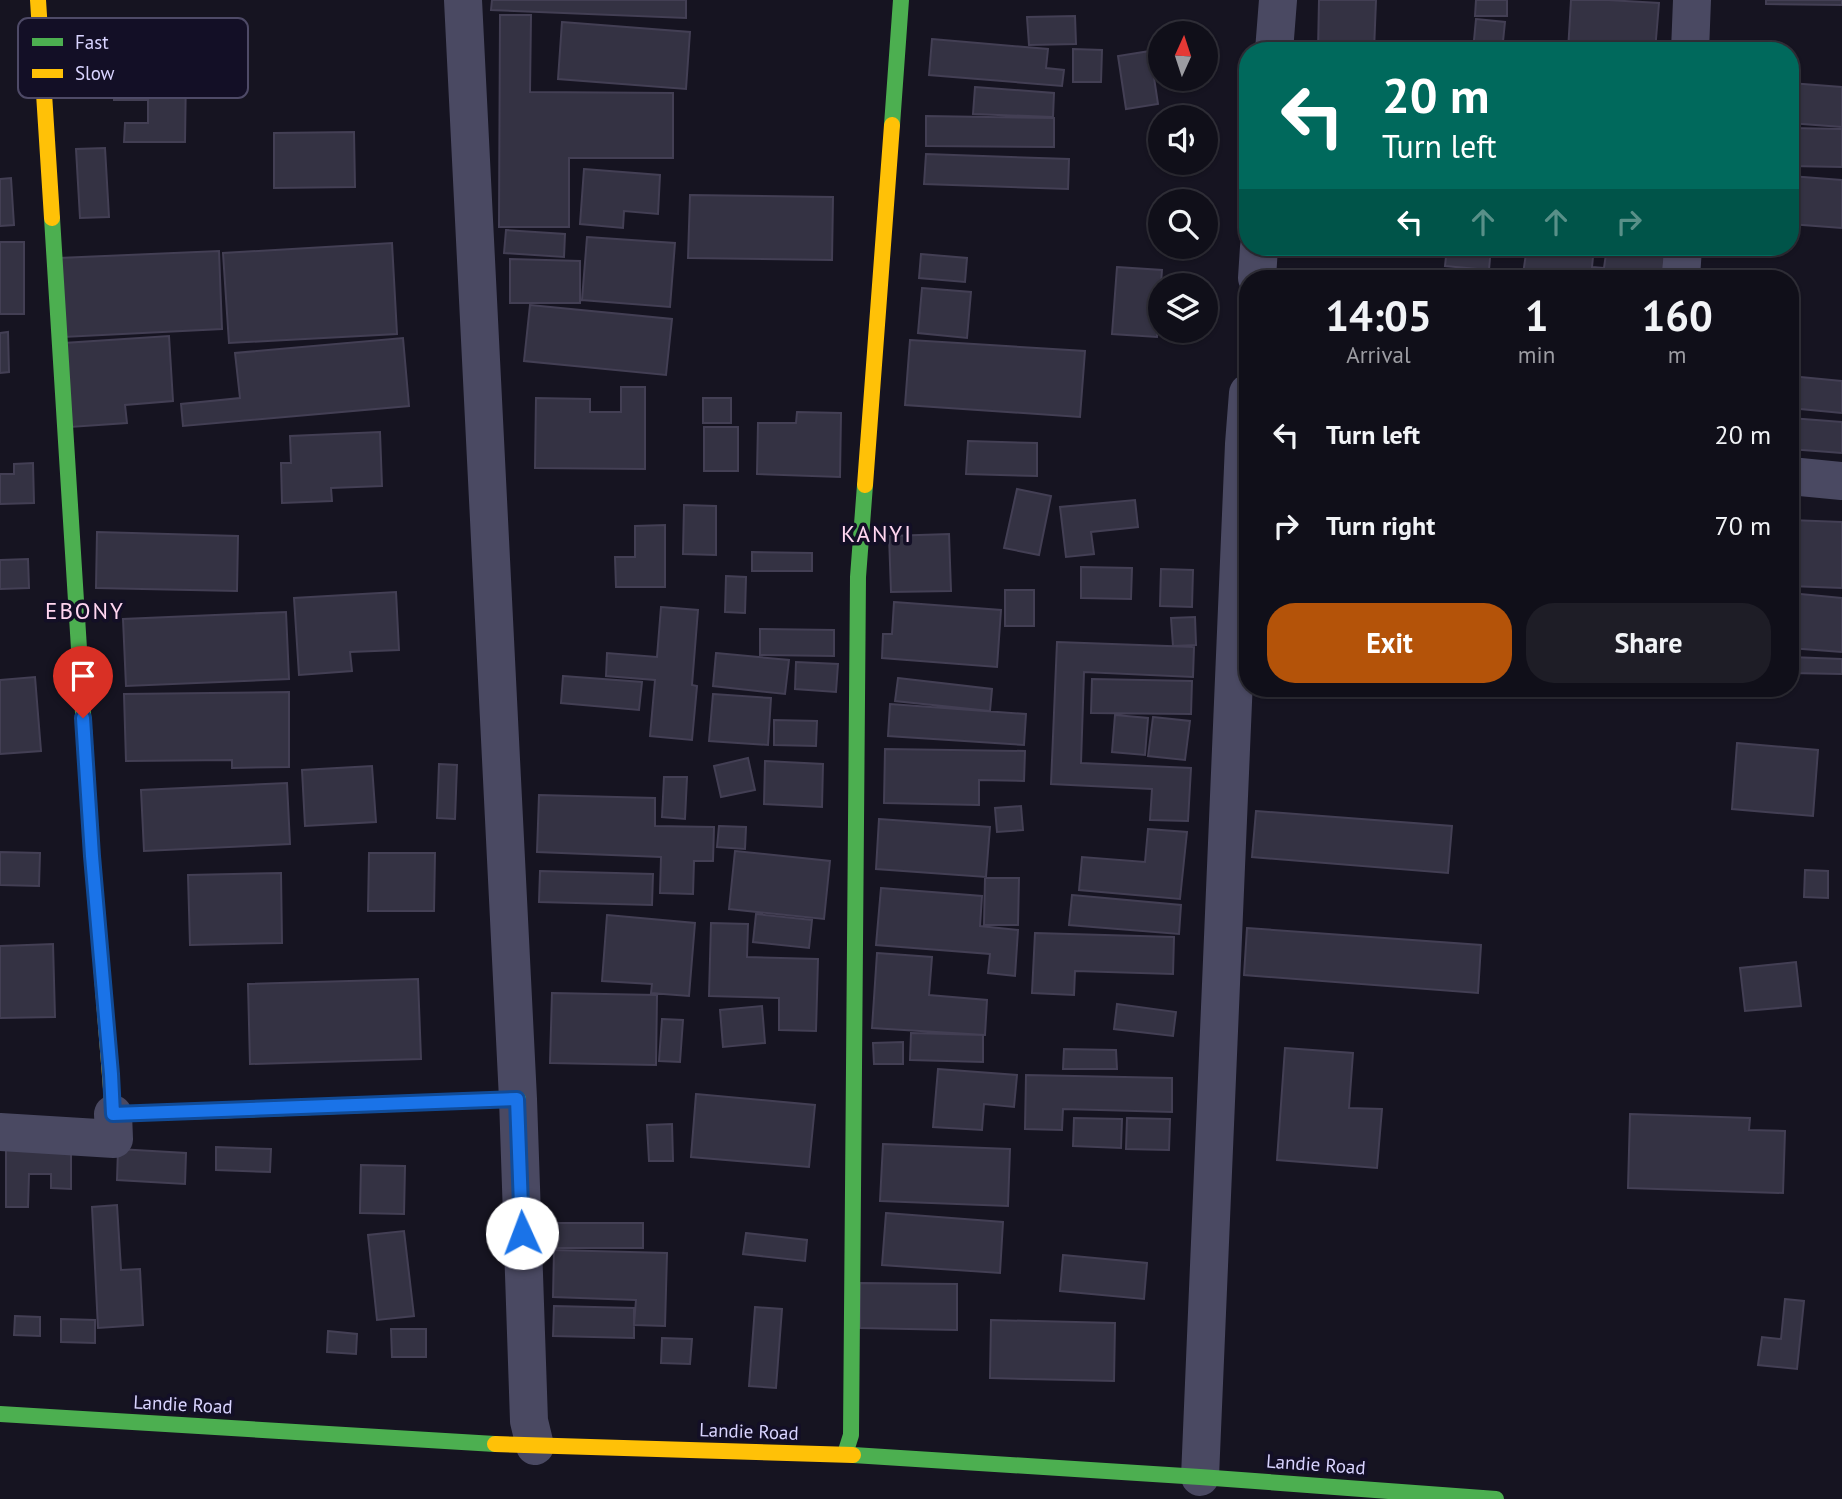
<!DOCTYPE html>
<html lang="en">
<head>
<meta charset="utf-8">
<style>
	body { margin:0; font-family:"PT Sans",sans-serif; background:#1e1d26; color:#f1f3f6; height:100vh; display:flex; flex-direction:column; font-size:26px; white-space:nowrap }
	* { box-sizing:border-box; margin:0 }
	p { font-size:23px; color:#9c9ca2 }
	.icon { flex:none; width:38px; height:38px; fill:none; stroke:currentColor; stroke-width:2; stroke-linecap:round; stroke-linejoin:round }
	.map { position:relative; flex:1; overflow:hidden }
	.details { position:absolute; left:1239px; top:270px; width:560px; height:427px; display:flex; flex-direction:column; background:#100f19; border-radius:28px; box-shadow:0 2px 5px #0004,0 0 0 2px #302f38 }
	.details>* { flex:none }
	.guide { position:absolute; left:1239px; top:42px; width:560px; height:214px; border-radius:28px; box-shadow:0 2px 5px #0004,0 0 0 2px #302f38; background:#00695c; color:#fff; overflow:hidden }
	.needle { width:46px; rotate:3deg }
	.controls { position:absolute; left:1148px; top:21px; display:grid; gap:14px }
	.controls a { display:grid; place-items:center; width:70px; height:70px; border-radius:50%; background:#100f19; box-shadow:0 2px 5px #0004,0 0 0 2px #302f38; font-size:35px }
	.pin { position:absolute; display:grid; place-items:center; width:60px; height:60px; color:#fff; margin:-72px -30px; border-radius:50% 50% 50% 0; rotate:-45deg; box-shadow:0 0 7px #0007 }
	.pin .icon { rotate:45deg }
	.me { position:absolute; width:77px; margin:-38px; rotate:358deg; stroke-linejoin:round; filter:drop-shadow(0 0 5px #0008) }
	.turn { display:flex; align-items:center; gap:24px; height:147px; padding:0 28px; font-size:32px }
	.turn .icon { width:91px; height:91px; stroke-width:2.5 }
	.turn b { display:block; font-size:49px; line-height:60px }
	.lanes { display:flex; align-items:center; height:66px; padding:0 28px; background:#0003; justify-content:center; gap:35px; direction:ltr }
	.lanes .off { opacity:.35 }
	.eta { display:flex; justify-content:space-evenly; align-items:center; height:119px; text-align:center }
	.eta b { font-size:42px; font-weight:600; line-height:49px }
	.action { display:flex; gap:14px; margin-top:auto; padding:14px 28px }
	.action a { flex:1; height:80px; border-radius:28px; background:#b45309; color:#fff; font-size:28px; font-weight:600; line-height:80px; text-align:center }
	.action a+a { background:#1e1d26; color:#f1f3f6 }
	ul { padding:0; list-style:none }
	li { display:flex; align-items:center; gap:21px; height:91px; padding:0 28px }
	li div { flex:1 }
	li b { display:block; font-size:26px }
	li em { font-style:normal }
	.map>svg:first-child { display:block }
	.building { fill:#343243; stroke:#433f54; stroke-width:2 }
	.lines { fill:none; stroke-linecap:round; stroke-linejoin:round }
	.street { stroke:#4a4962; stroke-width:38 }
	.fast { stroke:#4caf50; stroke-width:16 }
	.slow { stroke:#ffc107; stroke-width:16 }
	.route-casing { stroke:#114b97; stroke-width:18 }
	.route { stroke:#1a73e8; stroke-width:12 }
	.labels { text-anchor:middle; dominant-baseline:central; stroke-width:7; stroke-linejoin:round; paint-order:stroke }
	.street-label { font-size:19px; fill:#d9d4ff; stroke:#130f26 }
	.quarter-label { font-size:23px; letter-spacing:2px; fill:#ffd6f0; stroke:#130f26 }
	.key { fill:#130f26; stroke:#4e4a67; stroke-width:2 }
	.key-label { font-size:19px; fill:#d9d4ff }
</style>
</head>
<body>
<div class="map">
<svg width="1842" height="1499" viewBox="0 0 1842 1499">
	<rect width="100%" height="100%" fill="#161421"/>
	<!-- building -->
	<path class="building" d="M492 0H686V18L491 10Z
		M1319 0H1376L1374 51H1318Z
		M1476 0H1507V16H1475Z
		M1571 0H1608L1659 3 1655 51H1568Z
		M1766 0H1842V5L1766 4Z
		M500 15H531L530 92 673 93V158H569V227H499Z
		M1075 16 1076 44 1029 45 1027 17Z
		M1476 19 1505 22 1502 51H1473Z
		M562 22 690 32 686 89 558 79Z
		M932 39 1048 49 1046 68 1064 70 1062 86 929 75Z
		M1073 49 1102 50 1101 82H1073Z
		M1150 51 1158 104 1126 109 1118 56Z
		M114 71H186L185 142H124L125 123H148V100H114Z
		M1790 83 1842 87V127L1790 123Z
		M975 87 1054 93 1053 117 973 114Z
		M926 116 1054 118V147L926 146Z
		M1790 128 1842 129V167L1790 166Z
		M354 132 355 187 274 188V133Z
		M105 148 109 217 80 218 76 149Z
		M926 154 1069 159 1068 189 924 184Z
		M584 169 660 175 658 214 624 211 623 228 580 224Z
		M1790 176 1842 180V228L1790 224Z
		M11 178 14 225 0 226V179Z
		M690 195 833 197 832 260 688 258Z
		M1182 197 1207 199 1206 218V201H1181Z
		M506 230 565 234 564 257 504 253Z
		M587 237 675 243 670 307 582 300Z
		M0 242H24V314H0Z
		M392 243 397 334 229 343 223 253Z
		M1447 247H1491L1489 270 1445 266Z
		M1527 247H1594L1592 267 1604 268 1607 247H1666L1662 278H1559L1523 274Z
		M219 251 222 329 63 337 59 258Z
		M921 254 967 258 965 282 919 278Z
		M510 259 580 261V303H510Z
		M1117 267 1162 270 1157 337 1112 334Z
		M922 288 971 292 967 338 918 333Z
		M530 305 672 319 666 375 524 361Z
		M8 332 9 372 0 373V333Z
		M169 336 173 401 125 405 127 423 70 427 64 343Z
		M403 338 409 406 183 426 181 404 240 398 235 353Z
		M910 340 1085 351 1080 417 905 405Z
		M1790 376 1842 381V413L1790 408Z
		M621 387H645V469L535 468 536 398 590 399V412H621Z
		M703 398H731V423H703Z
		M797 412 841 413 840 477 757 474 758 423H796Z
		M1790 418 1842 422V453L1790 449Z
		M704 427H738V471H704Z
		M380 432 382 486 331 488 332 501 282 503 281 463H291L290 436Z
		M968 441 1037 443V476L966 474Z
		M33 463 34 503 0 504V474H14V464Z
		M1017 489 1051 496 1039 555 1004 548Z
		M1135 500 1138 527 1091 532 1094 554 1066 557 1060 507Z
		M684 505 716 506V555L683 554Z
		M1790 520 1842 522V588L1790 586Z
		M665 525V587H616L615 557H635V526Z
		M97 532 238 536 237 591 96 588Z
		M949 534 951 591 891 592 889 536Z
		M752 552 812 553V571H752Z
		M28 559 29 588 0 589V560Z
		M1081 567 1132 568 1131 599 1081 598Z
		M1161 569 1193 570 1192 607 1160 606Z
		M726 576 746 577 745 613 725 612Z
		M1005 590H1034V626H1005Z
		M396 592 399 650 350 652 352 671 299 675 294 598Z
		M1790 593 1842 598V652L1790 648Z
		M894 602 1001 610 997 667 882 658 883 634H892Z
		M661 607 698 610 692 685 697 686 692 740 650 736 655 680 606 676 607 653 657 657Z
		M286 612 289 679 126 686 123 619Z
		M1195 617 1196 645 1173 646 1171 618Z
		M760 629 834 630V656L760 655Z
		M1057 642 1194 647 1193 677 1084 672 1081 763 1191 768 1188 821 1150 820 1152 789 1051 784Z
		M716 653 789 660 785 694 713 686Z
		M1790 657 1842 659V674L1790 673Z
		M796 662 838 664 836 692 795 689Z
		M563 676 642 682 639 710 561 703Z
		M35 677 41 751 0 754V680Z
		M898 678 992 689 990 711 895 701Z
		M1092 679 1192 681 1191 714 1091 713Z
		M289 692V767L232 768V760L126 761 124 694Z
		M713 694 771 698 768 745 709 741Z
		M890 704 1026 714 1024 745 888 736Z
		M1115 715 1148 718 1145 755 1112 752Z
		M1153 717 1190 721 1185 760 1148 756Z
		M774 720 817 721 816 746 774 745Z
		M1737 743 1818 750 1813 816 1732 809Z
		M885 749 1025 751 1024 781 979 780V805L884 803Z
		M748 758 755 790 721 797 714 766Z
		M765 761 823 764 822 807 764 804Z
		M439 764 457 765 455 819 437 818Z
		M372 766 376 822 305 826 302 770Z
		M664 777H687L685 819 662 817Z
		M287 783 290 844 144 851 141 790Z
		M539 795 655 798V826L714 827 713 861H694L693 894 660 893 661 857 537 852Z
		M1021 806 1023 830 997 832 995 808Z
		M1256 811 1452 826 1448 873 1252 857Z
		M879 819 990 827 986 877 876 869Z
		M719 826 746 827 745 849 717 847Z
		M1148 829 1187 832 1180 899 1079 890 1082 857 1145 862Z
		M735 851 830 861 824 919 729 909Z
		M0 852 40 853 39 886 0 885Z
		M369 853H435L434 911H368Z
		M1805 870 1828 871V898L1804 897Z
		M540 871 653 874 652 905 539 902Z
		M281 873 282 943 190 945 188 875Z
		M985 878H1019L1018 925H984Z
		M881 888 982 896 980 926 1018 930 1015 976 988 973 990 954 876 945Z
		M1072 895 1181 905 1179 934 1069 925Z
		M756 914 812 920 809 948 753 942Z
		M607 915 695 923 689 996 651 993 652 984 602 981Z
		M711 923 748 924 747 957 818 959 816 1031 779 1030V998L709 996Z
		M1247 928 1481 945 1478 993 1244 975Z
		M1035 933 1174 937 1173 974 1075 971 1074 995 1032 993Z
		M53 944 55 1017 0 1018V946Z
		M877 953 932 957 929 995 987 1000 985 1035 872 1028Z
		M1796 962 1801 1006 1745 1011 1740 968Z
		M418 979 421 1059 250 1064 248 984Z
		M552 993 657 995 656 1065 550 1063Z
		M1117 1004 1176 1012 1173 1036 1114 1029Z
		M762 1006 765 1043 723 1047 720 1010Z
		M662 1019 683 1020 680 1062 659 1061Z
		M911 1033 983 1035V1062L910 1060Z
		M903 1042V1064H874L873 1043Z
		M1285 1048 1353 1053 1349 1108 1382 1109 1377 1168 1277 1160Z
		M1064 1049 1116 1050 1117 1069H1063Z
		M938 1069 1017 1075 1014 1107 984 1104 982 1130 933 1127Z
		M1026 1075 1172 1078V1112L1063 1109 1062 1130 1025 1129Z
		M696 1094 815 1105 809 1167 691 1157Z
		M1630 1114 1750 1118 1749 1130 1785 1131 1783 1193 1628 1188Z
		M1074 1118 1122 1119 1121 1148 1073 1146Z
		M1127 1118 1170 1119 1169 1150 1126 1149Z
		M672 1124 673 1161H649L647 1125Z
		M6 1141H71V1189L51 1188V1174H29L28 1207H6Z
		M883 1144 1010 1149 1008 1206 880 1201Z
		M216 1147 271 1149 270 1172 216 1170Z
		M118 1149 186 1153 185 1184 117 1180Z
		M361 1165 405 1166 404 1214 360 1213Z
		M117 1205 121 1270 140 1269 143 1325 98 1328 92 1207Z
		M886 1213 1003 1222 1000 1273 882 1265Z
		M549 1223H643V1248H549Z
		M404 1231 414 1316 377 1320 368 1235Z
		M746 1233 807 1240 805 1261 743 1254Z
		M554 1250 667 1253 665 1326 634 1325 636 1300 553 1297Z
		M1063 1255 1147 1263 1144 1299 1060 1291Z
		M860 1283 957 1284V1330L860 1328Z
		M1785 1299 1804 1301 1797 1369 1758 1365 1762 1337 1781 1339Z
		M554 1306 634 1308V1338L553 1336Z
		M755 1307 782 1309 776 1388 749 1386Z
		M15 1316 40 1317V1336L14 1335Z
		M61 1319 95 1320V1343L61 1342Z
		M991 1320 1115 1323 1114 1381 990 1378Z
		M391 1329H426V1357H392Z
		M328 1331 357 1334 356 1354 327 1352Z
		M662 1338 692 1339 690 1364 661 1363Z"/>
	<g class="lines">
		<!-- street -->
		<path class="street" d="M463 0 518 1099 529 1421 535 1446
			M1274 51 1278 0
			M1690 51 1692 0
			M1257 278 1259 247
			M1681 278 1683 247
			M1790 476 1842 481
			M0 1132 114 1139 113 1114
			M1200 1477 1244 444 1248 393"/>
		<!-- fast -->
		<path class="fast" d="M892 125 901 0
			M52 218 92 856 100 949
			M234 1110 518 1099
			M0 1414 495 1444
			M845 1454 851 1435 858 577 865 485
			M853 1455 1200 1477 1496 1499"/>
		<!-- slow -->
		<path class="slow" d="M38 0 52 218
			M865 485 892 125
			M100 949 113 1114 234 1110
			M495 1444 853 1455"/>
	</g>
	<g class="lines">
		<defs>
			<path id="route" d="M83 718 92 856 111 1074 113 1114 517 1099 522 1233"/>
		</defs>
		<!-- route casing -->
		<use href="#route" class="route-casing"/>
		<!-- route -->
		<use href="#route" class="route"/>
	</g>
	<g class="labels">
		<!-- street labels -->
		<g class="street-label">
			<text transform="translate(183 1404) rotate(3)">Landie Road</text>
			<text transform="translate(749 1431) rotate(2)">Landie Road</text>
			<text transform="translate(1316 1464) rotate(4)">Landie Road</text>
		</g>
		<!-- quarter labels -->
		<g class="quarter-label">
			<text x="877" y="533">KANYI</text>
			<text x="85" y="610">EBONY</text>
		</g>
	</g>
	<!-- legend -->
	<rect x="18" y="18" width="230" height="80" rx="10" class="key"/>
	<rect x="32" y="38" width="31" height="8" fill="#4caf50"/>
	<rect x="32" y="69" width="31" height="9" fill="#ffc107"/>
	<g class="key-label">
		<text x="75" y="49">Fast</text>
		<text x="75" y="80">Slow</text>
	</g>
</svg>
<div class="controls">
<a><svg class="needle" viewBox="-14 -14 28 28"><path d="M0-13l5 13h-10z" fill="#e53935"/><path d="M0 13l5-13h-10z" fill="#9c9ca2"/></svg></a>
<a><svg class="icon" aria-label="sound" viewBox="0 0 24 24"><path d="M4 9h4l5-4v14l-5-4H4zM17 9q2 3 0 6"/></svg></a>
<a><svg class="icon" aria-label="search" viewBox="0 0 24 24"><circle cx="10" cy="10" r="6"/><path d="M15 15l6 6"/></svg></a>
<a><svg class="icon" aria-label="layers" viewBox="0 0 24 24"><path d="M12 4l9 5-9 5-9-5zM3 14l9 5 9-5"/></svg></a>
</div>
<div class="pin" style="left:83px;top:718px;background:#d93025"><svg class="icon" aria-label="arrive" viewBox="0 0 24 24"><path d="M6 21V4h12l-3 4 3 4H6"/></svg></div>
<svg class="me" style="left:522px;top:1233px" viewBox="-20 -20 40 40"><circle r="19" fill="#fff"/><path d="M0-13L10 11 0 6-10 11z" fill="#1a73e8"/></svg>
<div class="guide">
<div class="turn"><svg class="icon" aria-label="left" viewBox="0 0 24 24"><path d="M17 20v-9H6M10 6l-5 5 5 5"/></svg><div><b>20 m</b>Turn left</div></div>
<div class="lanes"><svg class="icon" aria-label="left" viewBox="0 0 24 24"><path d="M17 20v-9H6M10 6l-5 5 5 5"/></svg><svg class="icon off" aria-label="ahead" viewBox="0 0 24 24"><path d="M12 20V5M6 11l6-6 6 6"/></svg><svg class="icon off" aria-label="ahead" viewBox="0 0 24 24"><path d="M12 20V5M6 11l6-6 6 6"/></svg><svg class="icon off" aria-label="right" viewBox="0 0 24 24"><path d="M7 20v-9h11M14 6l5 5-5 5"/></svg></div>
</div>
<section class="details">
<div class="eta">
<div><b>14:05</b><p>Arrival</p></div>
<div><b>1</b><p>min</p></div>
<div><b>160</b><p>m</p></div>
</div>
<ul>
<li><svg class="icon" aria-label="left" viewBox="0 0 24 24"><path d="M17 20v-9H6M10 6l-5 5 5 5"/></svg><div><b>Turn left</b></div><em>20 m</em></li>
<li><svg class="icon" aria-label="right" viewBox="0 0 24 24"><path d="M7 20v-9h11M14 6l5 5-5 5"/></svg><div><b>Turn right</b></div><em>70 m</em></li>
</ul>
<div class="action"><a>Exit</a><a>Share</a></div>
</section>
</div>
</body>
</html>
